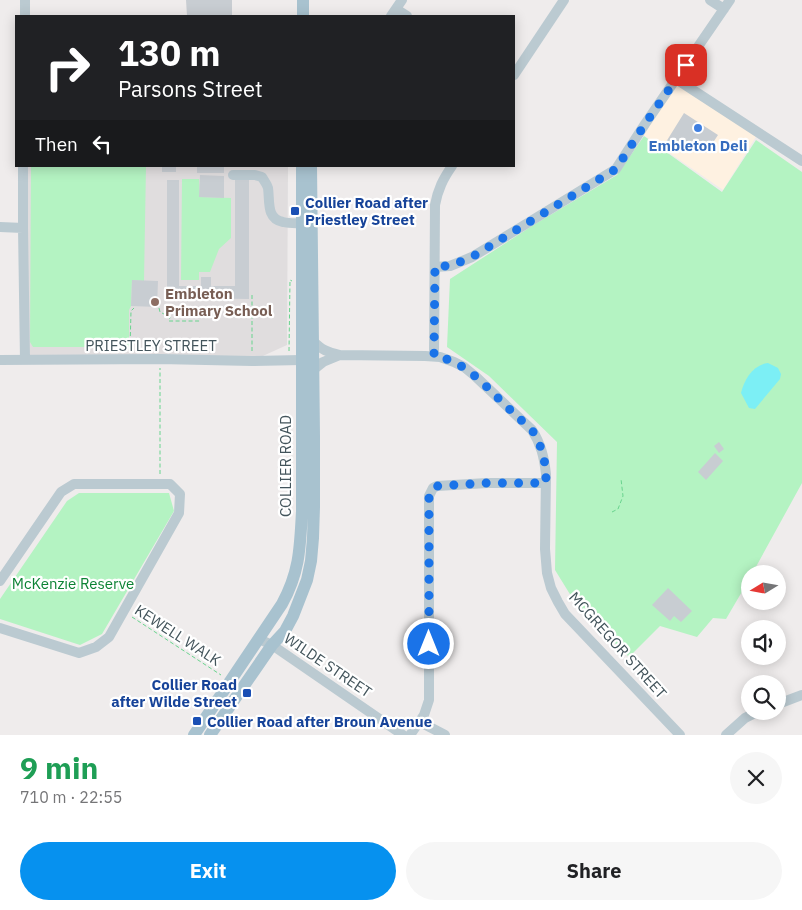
<!DOCTYPE html>
<html lang="en">
<head>
<meta charset="utf-8">
<style>
	body { margin:0; font-family:"IBM Plex Sans",sans-serif; background:#f6f6f6; color:#202124; height:100vh; display:flex; flex-direction:column; font-size:19px; white-space:nowrap }
	* { box-sizing:border-box; margin:0 }
	p { font-size:16px; color:#757577 }
	.icon { flex:none; width:28px; height:28px; fill:none; stroke:currentColor; stroke-width:2; stroke-linecap:round; stroke-linejoin:round }
	.map { position:relative; height:735px; overflow:hidden }
	.sheet { display:flex; flex-direction:column; background:#fff; flex:1 }
	.sheet>* { flex:none }
	.banner { position:absolute; left:15px; top:15px; width:500px; height:152px; border-radius:0px; box-shadow:0 2px 12px #0003; background:#202124; color:#fff; overflow:hidden }
	.needle { width:32px; rotate:259deg }
	.controls { position:absolute; left:741px; top:565px; display:grid; gap:10px }
	.controls a { display:grid; place-items:center; width:45px; height:45px; border-radius:50%; background:#fff; box-shadow:0 2px 12px #0003; font-size:25px }
	.pin { position:absolute; display:grid; place-items:center; width:42px; height:42px; color:#fff; margin:-21px; border-radius:10px; box-shadow:0 2px 8px #0006 }
	.me { position:absolute; width:55px; margin:-28px; rotate:0deg; stroke-linejoin:round; filter:drop-shadow(0 0 4px #0008) }
	.turn { display:flex; align-items:center; gap:18px; height:105px; padding:0 20px; font-size:22px }
	.turn .icon { width:65px; height:65px; stroke-width:2.5 }
	.turn b { display:block; font-size:35px; line-height:42px }
	.then { display:flex; align-items:center; height:48px; padding:0 20px; background:#0003; gap:10px; font-size:19px }
	.round { display:grid; place-items:center; flex:none; width:52px; height:52px; border-radius:26px; background:#f6f6f6 }
	.head { display:flex; align-items:center; justify-content:space-between; height:85px; padding:0 20px }
	h1 { font-size:30px; font-weight:700; line-height:38px; color:#1e9e55 }
	.cta { display:flex; gap:10px; margin-top:auto; padding:10px 20px }
	.cta a { flex:1; height:58px; border-radius:30px; background:#0691ef; color:#fff; font-size:20px; font-weight:700; line-height:58px; text-align:center }
	.cta a+a { background:#f6f6f6; color:#202124 }
	.map>svg:first-child { display:block }
	.commercial { fill:#fef1e1 }
	.education { fill:#e0ddde }
	.green { fill:#b4f3c2 }
	.water { fill:#7ceff5 }
	.building { fill:#c8cdd2 }
	.lines { fill:none; stroke-linecap:round; stroke-linejoin:round }
	.path { stroke:#69d48e; stroke-width:1; stroke-dasharray:4 2.5; stroke-linecap:butt }
	.minor { stroke:#bbcad1; stroke-width:10 }
	.major { stroke:#a8c2cf; stroke-width:12 }
	.route { stroke:#1a73e8; stroke-width:9; stroke-dasharray:0 16.2 }
	.shop-dot { fill:#3f7fe0; stroke:#fff; stroke-width:2 }
	.transit-dot { fill:#1a4fb4; stroke:#fff; stroke-width:2 }
	.education-dot { fill:#8d6e63; stroke:#fff; stroke-width:2 }
	.labels { text-anchor:middle; dominant-baseline:central; stroke-width:4.5; stroke-linejoin:round; paint-order:stroke }
	.shop-label { font-size:15px; font-weight:bold; fill:#366cbe; stroke:#fff }
	.transit-label { font-size:15px; font-weight:bold; fill:#164399; stroke:#fff; text-anchor:start }
	.education-label { font-size:15px; font-weight:bold; fill:#785e54; stroke:#fff; text-anchor:start }
	.street-label { font-size:15px; fill:#43545b; stroke:#fff }
	.park-label { font-size:15px; fill:#0d8335; stroke:#fff }
</style>
</head>
<body>
<div class="map">
<svg width="802" height="735" viewBox="0 0 802 735">
	<rect width="100%" height="100%" fill="#efecec"/>
	<!-- commercial -->
	<path class="commercial" d="M676 79 759 132 723 190 639 132Z"/>
	<!-- education -->
	<path class="education" d="M23 166H288L287 345 252 361 25 359Z"/>
	<!-- green -->
	<path class="green" d="M644 136 722 192 756 140 802 172V483L752 574H750V578L726 619 713 618 697 637 660 626 629 657 576 604 555 570 557 442 489 376 447 347 450 279 532 226 617 175Z
		M31 166H146L144 281 132 280 131 306 129 310V347H33L30 342Z
		M182 179H199L200 197 231 198V238L219 249 210 272H199V280H181Z
		M79 493H169L174 511 102 634 80 645 0 619V599L67 501Z"/>
	<!-- water -->
	<path class="water" d="M768 363 778 368 781 374 780 379 755 409 749 408 741 393C744 380 753 365 768 363Z"/>
	<!-- building -->
	<path class="building" d="M186 0H232V16H187Z
		M684 113 718 135 706 153 688 142 682 152 666 142Z
		M162 166H176V172H162Z
		M197 166H224V173H197Z
		M200 175 224 176V198L199 197Z
		M167 180H179V286H201V277H211V286H235V180H249V299L167 298Z
		M132 280 158 281 157 307 131 306Z
		M719 442 724 449 719 453 714 446Z
		M715 453 723 461 706 480 698 472Z
		M668 588 692 611 681 622 674 616 670 621 652 605Z"/>
	<g class="lines">
		<!-- path -->
		<path class="path" d="M159 308 160 312 170 317 169 321H200
			M130 349 131 311 134 308
			M252 351V295
			M289 351 290 280 292 281
			M160 474V368
			M612 512 618 509 623 496 621 479
			M132 617 221 675"/>
		<!-- minor -->
		<path class="minor" d="M710 0 724 9
			M396 9 407 16
			M25 16V0
			M391 16 402 0
			M514 75 564 0
			M676 79 802 161
			M23 166V228L25 360
			M233 175H255L262 177C264 181 267 184 268 188 270 201 266 219 283 222 291 224 299 223 307 223
			M0 227 23 228
			M435 267 450 266 472 257 616 169 645 124 730 0
			M313 341C322 350 327 352 340 355L425 356 440 357 454 362 464 367 475 376 532 430C541 444 544 457 546 474L545 549 547 573 551 588 558 602 565 614 680 735
			M434 356 435 205C438 189 443 179 452 166
			M0 360 160 359 252 361 301 360
			M313 370 323 362 340 355
			M0 581 61 492 74 484H170L180 494 179 513 109 637 96 647 79 653 0 628
			M259 639 272 645 403 735
			M778 704 802 695
			M420 722 445 735
			M410 735 424 715 429 700V496L433 488 437 486 487 483H546
			M726 735 745 718 759 711"/>
		<!-- major -->
		<path class="major" d="M303 16V0
			M194 735 282 604C300 571 300 547 302 511V166
			M210 735 272 645 285 631 293 616 307 580 311 561 313 538 314 507V436L311 166"/>
	</g>
	<g class="lines">
		<!-- route -->
		<path class="route" d="M429 644V496L433 488 438 486 486 483H546C546 462 543 448 532 430 520 419 509 409 498 398 479 379 461 360 434 356L435 266H450L472 257 616 169 645 124 686 65"/>
	</g>
	<!-- markers -->
	<circle class="shop-dot" cx="698" cy="128" r="5"/>
	<g class="transit-dot">
		<rect x="290" y="206" width="10" height="10" rx="2.5"/>
		<rect x="242" y="688" width="10" height="10" rx="2.5"/>
		<rect x="192" y="716" width="10" height="10" rx="2.5"/>
	</g>
	<circle class="education-dot" cx="155" cy="302" r="5"/>
	<g class="labels">
		<!-- shop labels -->
		<g class="shop-label">
			<text x="698" y="145">Embleton Deli</text>
		</g>
		<!-- transit labels -->
		<g class="transit-label">
			<text x="305" y="202">Collier Road after<tspan x="305" dy="17">Priestley Street</tspan></text>
			<text x="237" y="684" text-anchor="end">Collier Road<tspan x="237" dy="17">after Wilde Street</tspan></text>
			<text x="207" y="721">Collier Road after Broun Avenue</text>
		</g>
		<!-- education labels -->
		<g class="education-label">
			<text x="165" y="293">Embleton<tspan x="165" dy="17">Primary School</tspan></text>
		</g>
		<!-- street labels -->
		<g class="street-label">
			<text x="151" y="345">PRIESTLEY STREET</text>
			<text transform="translate(285 466) rotate(-90)">COLLIER ROAD</text>
			<text transform="translate(178 635) rotate(33)">KEWELL WALK</text>
			<text transform="translate(618 645) rotate(48)">MCGREGOR STREET</text>
			<text transform="translate(328 665) rotate(34)">WILDE STREET</text>
		</g>
		<!-- park labels -->
		<g class="park-label">
			<text x="73" y="583">McKenzie Reserve</text>
		</g>
	</g>
</svg>
<div class="controls">
<a><svg class="needle" viewBox="-14 -14 28 28"><path d="M0-13l5 13h-10z" fill="#e53935"/><path d="M0 13l5-13h-10z" fill="#757577"/></svg></a>
<a><svg class="icon" aria-label="sound" viewBox="0 0 24 24"><path d="M4 9h4l5-4v14l-5-4H4zM17 9q2 3 0 6"/></svg></a>
<a><svg class="icon" aria-label="search" viewBox="0 0 24 24"><circle cx="10" cy="10" r="6"/><path d="M15 15l6 6"/></svg></a>
</div>
<div class="pin" style="left:686px;top:65px;background:#d93025"><svg class="icon" aria-label="arrive" viewBox="0 0 24 24"><path d="M6 21V4h12l-3 4 3 4H6"/></svg></div>
<svg class="me" style="left:429px;top:644px" viewBox="-20 -20 40 40"><circle r="17" fill="#1a73e8" stroke="#fff" stroke-width="3"/><path d="M0-11L8 9 0 5-8 9z" fill="#fff"/></svg>
<div class="banner">
<div class="turn"><svg class="icon" aria-label="right" viewBox="0 0 24 24"><path d="M7 20v-9h11M14 6l5 5-5 5"/></svg><div><b>130 m</b>Parsons Street</div></div>
<div class="then">Then<svg class="icon" aria-label="left" viewBox="0 0 24 24"><path d="M17 20v-9H6M10 6l-5 5 5 5"/></svg></div>
</div>
</div>
<section class="sheet">
<div class="head"><div><h1>9 min</h1><p>710 m · 22:55</p></div><a class="round"><svg class="icon" aria-label="close" viewBox="0 0 24 24"><path d="M6 6l12 12M18 6L6 18"/></svg></a></div>
<div class="cta"><a>Exit</a><a>Share</a></div>
</section>
</body>
</html>
